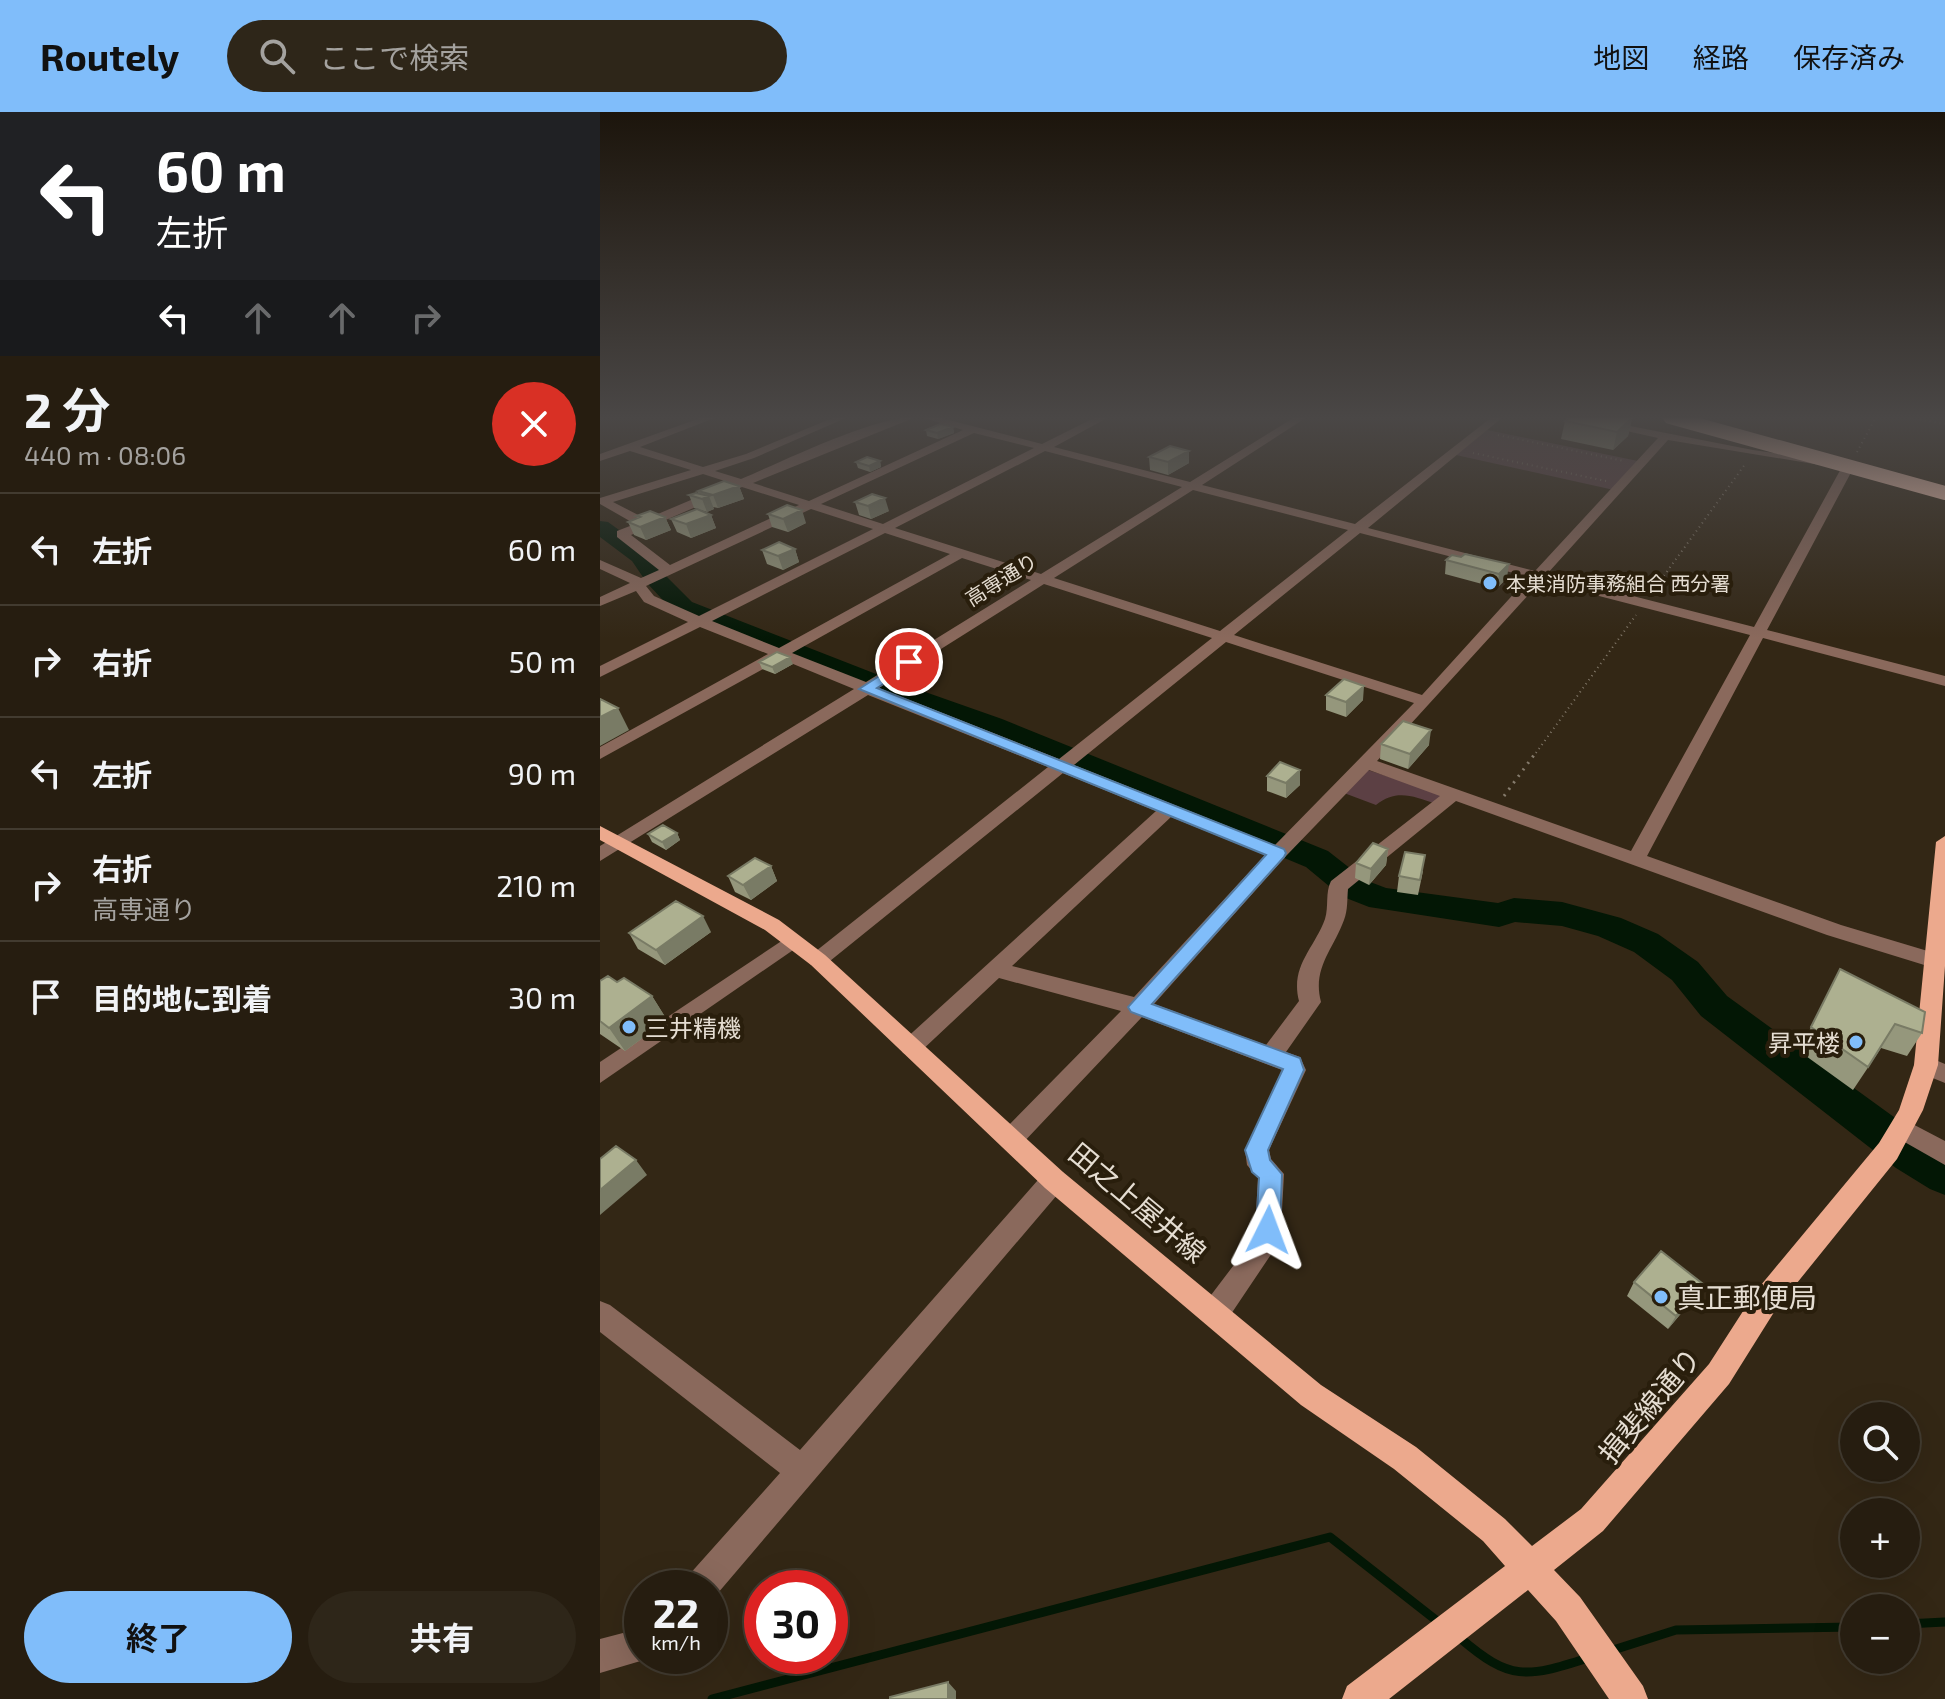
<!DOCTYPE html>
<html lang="ja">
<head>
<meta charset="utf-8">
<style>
	body { margin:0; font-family:"Exo 2","Noto Sans JP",sans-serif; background:#2e2619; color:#f1f3f6; height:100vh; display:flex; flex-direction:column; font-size:30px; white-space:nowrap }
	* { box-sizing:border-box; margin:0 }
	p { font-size:26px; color:#a4a29f }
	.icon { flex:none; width:44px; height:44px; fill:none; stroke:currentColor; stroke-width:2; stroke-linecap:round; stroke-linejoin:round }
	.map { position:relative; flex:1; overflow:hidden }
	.details { display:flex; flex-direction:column; background:#261d10; width:600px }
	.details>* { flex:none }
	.hud { background:#202124; color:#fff; overflow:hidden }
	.fabs { position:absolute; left:1240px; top:1290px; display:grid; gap:16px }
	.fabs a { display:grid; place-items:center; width:80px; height:80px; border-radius:50%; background:#261d10; box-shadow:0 8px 32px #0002,0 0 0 2px #423b30; font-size:40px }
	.speed { position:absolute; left:24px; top:1458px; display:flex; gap:16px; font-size:40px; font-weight:700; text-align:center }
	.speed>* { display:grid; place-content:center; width:104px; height:104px; border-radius:50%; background:#261d10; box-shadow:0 8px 32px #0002,0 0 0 2px #423b30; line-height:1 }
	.speed small { font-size:20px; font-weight:400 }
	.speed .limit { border:12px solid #d22; background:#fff; color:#111 }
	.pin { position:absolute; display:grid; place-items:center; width:68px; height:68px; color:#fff; margin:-34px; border:4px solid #fff; border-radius:50%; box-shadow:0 2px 8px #0007 }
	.me { position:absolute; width:88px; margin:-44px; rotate:3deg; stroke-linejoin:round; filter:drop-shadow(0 0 6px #0008) }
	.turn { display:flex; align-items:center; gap:28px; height:168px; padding:0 24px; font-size:36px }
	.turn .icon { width:104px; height:104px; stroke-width:2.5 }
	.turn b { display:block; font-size:56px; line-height:68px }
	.lanes { display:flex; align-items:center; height:76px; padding:0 24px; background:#0003; justify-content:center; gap:40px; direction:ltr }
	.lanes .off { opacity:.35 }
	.round { display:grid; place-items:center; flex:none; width:84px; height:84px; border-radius:42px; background:#2e2619 }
	.overview { display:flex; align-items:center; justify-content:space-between; height:136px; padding:0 24px }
	h1 { font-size:48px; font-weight:700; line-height:60px }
	.button { display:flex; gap:16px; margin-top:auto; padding:16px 24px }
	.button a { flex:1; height:92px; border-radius:48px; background:#80bdfa; color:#111; font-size:32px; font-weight:700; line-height:92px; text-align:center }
	.button a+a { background:#2e2619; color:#f1f3f6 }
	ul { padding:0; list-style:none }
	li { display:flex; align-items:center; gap:24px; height:112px; padding:0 24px; border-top:2px solid #423b30 }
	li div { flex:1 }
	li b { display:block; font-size:30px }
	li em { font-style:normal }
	header { display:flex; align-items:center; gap:48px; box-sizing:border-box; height:112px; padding:0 40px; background:#80bdfa; color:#111 }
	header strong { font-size:38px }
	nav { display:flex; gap:44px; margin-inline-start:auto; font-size:28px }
	.search { width:560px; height:72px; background:#2e2619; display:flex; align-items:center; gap:20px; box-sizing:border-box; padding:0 28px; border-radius:44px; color:#a4a29f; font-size:30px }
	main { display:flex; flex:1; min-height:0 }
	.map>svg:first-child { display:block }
	.green { fill:#5c4044 }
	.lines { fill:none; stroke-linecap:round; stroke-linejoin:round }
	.stream { stroke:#031705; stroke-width:9 }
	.river { fill:#031705; fill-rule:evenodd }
	.path-far1 { stroke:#857b6c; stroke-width:2; stroke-dasharray:1 4; stroke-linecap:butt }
	.path { stroke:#857b6c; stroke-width:3; stroke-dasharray:2 6; stroke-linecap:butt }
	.minor { fill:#8a695c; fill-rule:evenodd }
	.major { fill:#eca98d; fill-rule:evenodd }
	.highway-bridge { stroke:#fdcbb7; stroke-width:14 }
	.wall { fill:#95977c }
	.shaded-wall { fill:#797b65 }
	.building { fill:#adb090; stroke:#797b65; stroke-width:2 }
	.route { fill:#80bdfa; stroke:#537ba2; stroke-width:2 }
	.poi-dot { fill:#80bdfa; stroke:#291e0c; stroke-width:3 }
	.labels { text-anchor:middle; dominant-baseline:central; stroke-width:8; stroke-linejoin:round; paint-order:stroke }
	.far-street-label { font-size:20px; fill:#e5ddd2; stroke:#291e0c }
	.far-poi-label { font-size:20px; fill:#e5ddd2; stroke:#291e0c; text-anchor:start }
	.poi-label { font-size:24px; fill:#e5ddd2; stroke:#291e0c; text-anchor:start }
	.near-street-label { font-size:28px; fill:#e5ddd2; stroke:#291e0c }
	.near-poi-label { font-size:28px; fill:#e5ddd2; stroke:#291e0c; text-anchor:start }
</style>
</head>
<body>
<header>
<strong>Routely</strong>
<div class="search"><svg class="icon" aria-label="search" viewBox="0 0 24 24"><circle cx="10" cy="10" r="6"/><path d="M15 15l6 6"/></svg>ここで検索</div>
<nav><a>地図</a><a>経路</a><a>保存済み</a></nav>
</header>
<main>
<section class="details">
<div class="hud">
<div class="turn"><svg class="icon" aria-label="left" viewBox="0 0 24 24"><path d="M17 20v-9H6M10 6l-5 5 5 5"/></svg><div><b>60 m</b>左折</div></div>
<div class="lanes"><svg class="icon" aria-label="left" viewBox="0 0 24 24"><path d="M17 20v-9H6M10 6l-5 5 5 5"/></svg><svg class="icon off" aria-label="ahead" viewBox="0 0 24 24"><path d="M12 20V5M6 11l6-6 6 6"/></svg><svg class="icon off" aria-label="ahead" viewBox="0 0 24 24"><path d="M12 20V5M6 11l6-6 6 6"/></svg><svg class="icon off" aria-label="right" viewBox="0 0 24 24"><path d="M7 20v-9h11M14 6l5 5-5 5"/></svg></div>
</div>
<div class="overview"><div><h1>2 分</h1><p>440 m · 08:06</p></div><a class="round" style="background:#d93025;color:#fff"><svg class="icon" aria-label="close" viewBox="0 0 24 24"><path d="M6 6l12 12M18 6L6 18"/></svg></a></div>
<ul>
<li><svg class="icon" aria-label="left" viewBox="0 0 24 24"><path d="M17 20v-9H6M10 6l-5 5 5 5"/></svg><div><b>左折</b></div><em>60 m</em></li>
<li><svg class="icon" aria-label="right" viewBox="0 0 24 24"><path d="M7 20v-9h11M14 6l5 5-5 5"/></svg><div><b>右折</b></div><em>50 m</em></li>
<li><svg class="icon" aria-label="left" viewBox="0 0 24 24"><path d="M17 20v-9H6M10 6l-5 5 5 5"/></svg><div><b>左折</b></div><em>90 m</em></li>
<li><svg class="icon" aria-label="right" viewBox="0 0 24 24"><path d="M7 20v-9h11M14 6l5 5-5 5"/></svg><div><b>右折</b><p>高専通り</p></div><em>210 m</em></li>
<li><svg class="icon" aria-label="arrive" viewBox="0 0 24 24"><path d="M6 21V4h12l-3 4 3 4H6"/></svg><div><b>目的地に到着</b></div><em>30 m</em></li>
</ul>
<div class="button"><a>終了</a><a>共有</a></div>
</section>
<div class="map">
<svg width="1345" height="1587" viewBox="0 0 1345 1587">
	<rect width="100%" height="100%" fill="#332715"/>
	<!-- green -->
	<path class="green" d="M887 318 1038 349 1014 378 856 343Z
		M768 658 839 681 842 688 836 692C813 684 796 677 776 693L744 681Z"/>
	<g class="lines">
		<!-- stream -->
		<path class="stream" d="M1306 1512 1345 1510
			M860 1526C910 1569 926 1566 988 1546
			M1010 1539 1076 1518 1254 1515
			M112 1587 730 1425 841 1512"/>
		<!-- river -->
		<path class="river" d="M0 409 8 410 48 439 63 461 92 490 294 569 402 607 728 739 765 768 786 776 898 791 914 786 962 790 1021 806 1058 822 1098 850 1127 884 1345 1042V1083L1330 1077 1296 1056 1101 904 1072 868 1034 840 998 824 962 814 915 810 899 815 769 795 741 784 706 755 382 619 276 581 74 500 47 471 32 449 0 425Z"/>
		<!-- path-far1 -->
		<path class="path-far1" d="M1305 305 1345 312
			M898 323 1024 349
			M1257 340 1276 305
			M873 341 1006 369
			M1052 480 1146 351
			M933 645 1036 503"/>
		<!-- path -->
		<path class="path" d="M904 684 934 643"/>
		<!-- minor -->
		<path class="minor" d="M103 305H117L40 335 103 355 146 342 235 305H248L154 346 115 359 141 367C184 349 272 305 316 305L153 371 209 389 363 318 321 305H337L442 332 496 305H509L454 335 590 370 695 305H707L602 373 755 412 892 305H903L768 416 935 459 1058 326 964 305H984L1153 338 1224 348V352L1220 353 1068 328 947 462 1154 515 1243 353 1253 351 1255 353 1167 518 1345 564V574L1163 526 1047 744 1241 813 1341 843 1345 848 1341 853 1334 856 1227 823 856 689 748 777C747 787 748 798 744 808 733 838 712 856 721 890L686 940 700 945 706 958 669 1038 671 1047 684 1062 681 1118 672 1141 625 1211 615 1215 605 1211 601 1201 605 1191 649 1133 655 1118 658 1066 647 1053 645 1038 682 958 542 905 420 1034 411 1037 402 1034 399 1027 402 1020 521 899 399 866 319 941 311 944 303 941 300 935 303 929 556 699 463 661 225 853H211L207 848 211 843 448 655 268 583 0 749V734L254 577 181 547 0 647V635L168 542 100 515 0 565V554L88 510 44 490 36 479 0 494V485L30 471 0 457V448L41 466 59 458 17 425V419L35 412 0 392V386L91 358 30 339 0 349V342ZM374 321 434 336 283 412 221 392ZM445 339 582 375 441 462 295 416ZM103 362 131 371 46 407 13 390ZM142 375 199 393 70 453 31 423ZM593 378 748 418 620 519 454 466ZM211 397 273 417 99 504 54 484 46 474ZM285 421 350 442 179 536 112 509ZM760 421 929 465 822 583 634 523ZM362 446 431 468 266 570 192 541ZM941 469 1150 523 1031 739 777 649ZM444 472 612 526 459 647 279 576ZM626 530 814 591 675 733 474 653ZM769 658 840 684 731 769C725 781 729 794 725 807 714 837 690 854 699 889L666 933 554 892 687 743ZM571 705 665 743 534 885 412 854Z
			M192 822 199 824 202 829 199 834 0 971V950Z
			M1326 944 1345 952V971L1318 960 1314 953 1318 946Z
			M1303 1007 1345 1029V1053L1294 1024 1291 1017 1294 1010Z
			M454 1057 463 1060 467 1068 463 1076 112 1488 110 1476H83L88 1464 180 1361 0 1220V1189L10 1193 200 1338 445 1060Z
			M42 1516V1544L54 1545 0 1561V1527Z"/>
		<!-- major -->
		<path class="major" d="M0 714 179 808 225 843 463 1060 721 1273 816 1335 905 1407 932 1434 981 1397 1109 1252 1156 1179 1279 1031 1299 998 1314 953 1336 730 1345 724V854L1338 953 1323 998 1297 1047 1176 1197 1129 1272 1003 1419 954 1458 980 1485 1043 1574 1048 1587H1009L956 1509 928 1478 789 1587H742L747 1574 905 1454 883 1429 794 1357 701 1293 445 1076 211 853 165 818 0 728Z"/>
		<!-- highway-bridge -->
		<path class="highway-bridge" d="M1070 305 1345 381"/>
	</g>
	<!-- wall -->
	<path class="wall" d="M1032 306 1028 324 1013 338 961 327 965 309Z
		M353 315 354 321 338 327 327 324 326 318Z
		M589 339V351L568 363 550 358 549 345Z
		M280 349 281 355 270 360 258 356 256 350Z
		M139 374 144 387 118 396 113 395 114 397 107 400 94 396 89 383 98 381V379Z
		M255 390 289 399 271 407 259 403Z
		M168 402 206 411 188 420 172 415Z
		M111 403 116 416 91 426 77 420 71 407Z
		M36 404 65 405 71 418 46 428 34 423 28 410 37 406Z
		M195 437 199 450 183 458 167 452 162 438Z
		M861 445 907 466 897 476 845 462 846 448Z
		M159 550 193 552 175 562 162 557Z
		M726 583 763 588 746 605 726 598Z
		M781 632 829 633 808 657 780 647Z
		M700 658V673L686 686 667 679V664Z
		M77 721 80 728 66 738 52 730 48 722Z
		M788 737 786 753 769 773 755 766 756 751Z
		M171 754 177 769 151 788 135 780 128 764Z
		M823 759 818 783 797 780 799 764Z
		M111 820 65 853 38 837 29 821Z
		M1240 857 1322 921 1307 944 1281 936 1253 978 1199 939Z
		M0 869 17 870 52 884 67 908 25 939 0 922Z
		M1034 1170 1094 1186 1068 1217 1027 1184Z"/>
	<!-- shaded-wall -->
	<path class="shaded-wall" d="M1032 306 1028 324 1013 338 1017 320Z
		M353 315 354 321 338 327 337 321Z
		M589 339V351L568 363V350Z
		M280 349 281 355 270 360 269 354Z
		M139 374 144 387 118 396 113 383Z
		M109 384 114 397 107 400 102 387Z
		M285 386 289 399 271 407 268 394Z
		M202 398 206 411 188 420 183 407Z
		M111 403 116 416 91 426 86 412Z
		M65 405 71 418 46 428 40 415Z
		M195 437 199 450 183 458 178 444Z
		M909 452 907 466 897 476 899 462Z
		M190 545 193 552 175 562 172 555Z
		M764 574 763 588 746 605V590Z
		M18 596 29 618 0 634V605Z
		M831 618 829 633 808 657 810 642Z
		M700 658V673L686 686V671Z
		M77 721 80 728 66 738 62 730Z
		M788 737 786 753 769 773 771 757Z
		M171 754 177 769 151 788 143 773Z
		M103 804 111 820 65 853 56 838Z
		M52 884 67 908 25 939 9 916Z
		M36 1048 47 1063 0 1103V1078Z
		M1103 1172 1094 1186 1068 1217 1076 1204Z
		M348 1570 356 1579V1587H348Z"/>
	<!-- building -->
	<path class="building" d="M970 305H1027L1032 306 1017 320 965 309Z
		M340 312 353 315 337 321 326 318Z
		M570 334 589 339 568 350 549 345Z
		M267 345 280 349 269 354 256 350Z
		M124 369 139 374 113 383 98 379Z
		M96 381 109 384 102 387 89 383Z
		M272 382 285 386 268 394 255 390Z
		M187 393 202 398 183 407 168 402Z
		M97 397 111 403 86 412 71 407Z
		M50 399 65 405 40 415 28 410 40 405 36 404Z
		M179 430 195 437 178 444 162 438Z
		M865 442 909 452 899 462 846 448 852 443 861 445Z
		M177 540 190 545 172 555 159 550Z
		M744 567 764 574 746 590 726 583Z
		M0 587 18 596 0 605Z
		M803 609 831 618 810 642 781 632Z
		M680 650 700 658 686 671 667 664Z
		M63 713 77 721 62 730 48 722Z
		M773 731 788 737 771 757 756 751Z
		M805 740 825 743 820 768 799 764Z
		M155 746 171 754 143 773 128 764Z
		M76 789 103 804 56 838 29 821Z
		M1240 857 1325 900 1322 921 1295 912 1268 955 1211 915Z
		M8 864 17 870 24 866 52 884 9 916 0 909V869Z
		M16 1034 36 1048 0 1078V1047Z
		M1061 1139 1103 1172 1076 1204 1034 1170Z
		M348 1570V1587H290V1585Z"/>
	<!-- sky -->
	<linearGradient id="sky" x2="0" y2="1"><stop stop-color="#1c150c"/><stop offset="0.58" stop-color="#4a4746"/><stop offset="1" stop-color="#4a4746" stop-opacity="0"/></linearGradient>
	<rect width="1345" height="527" fill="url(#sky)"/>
	<!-- route -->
	<path class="route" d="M309 545 316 550 314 553 277 576 684 737 686 741 684 745 552 892 700 946 704 958 668 1038 670 1048 682 1062 680 1118 676 1126 668 1129 659 1126 656 1118 659 1066 652 1060 645 1038 683 957 531 900 528 895 666 743 259 577Z"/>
	<!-- markers -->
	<g class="poi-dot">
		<circle cx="890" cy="471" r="8"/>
		<circle cx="29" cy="915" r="8"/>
		<circle cx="1256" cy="930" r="8"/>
		<circle cx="1061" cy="1185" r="8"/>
	</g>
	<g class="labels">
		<!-- far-street labels -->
		<g class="far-street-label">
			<text transform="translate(401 467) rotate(-32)">高専通り</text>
		</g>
		<!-- far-poi labels -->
		<g class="far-poi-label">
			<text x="906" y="471">本巣消防事務組合 西分署</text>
		</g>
		<!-- poi labels -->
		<g class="poi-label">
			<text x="45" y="915">三井精機</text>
			<text x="1240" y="930" text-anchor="end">昇平楼</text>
		</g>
		<!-- near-street labels -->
		<g class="near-street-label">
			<text transform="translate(538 1090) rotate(40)">田之上屋井線</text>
			<text transform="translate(1049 1293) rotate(-50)">揖斐線通り</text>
		</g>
		<!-- near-poi labels -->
		<g class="near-poi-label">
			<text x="1077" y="1185">真正郵便局</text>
		</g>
	</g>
</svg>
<div class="fabs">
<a><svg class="icon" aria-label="search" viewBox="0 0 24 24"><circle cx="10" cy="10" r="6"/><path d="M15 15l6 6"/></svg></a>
<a>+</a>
<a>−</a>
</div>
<div class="speed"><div>22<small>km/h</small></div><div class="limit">30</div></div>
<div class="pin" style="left:309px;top:550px;background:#d93025"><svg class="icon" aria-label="arrive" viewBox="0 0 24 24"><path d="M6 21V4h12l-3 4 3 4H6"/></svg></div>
<svg class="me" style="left:668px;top:1118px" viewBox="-20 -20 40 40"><path d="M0-17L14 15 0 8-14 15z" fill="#80bdfa" stroke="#fff" stroke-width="4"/></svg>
</div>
</main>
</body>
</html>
